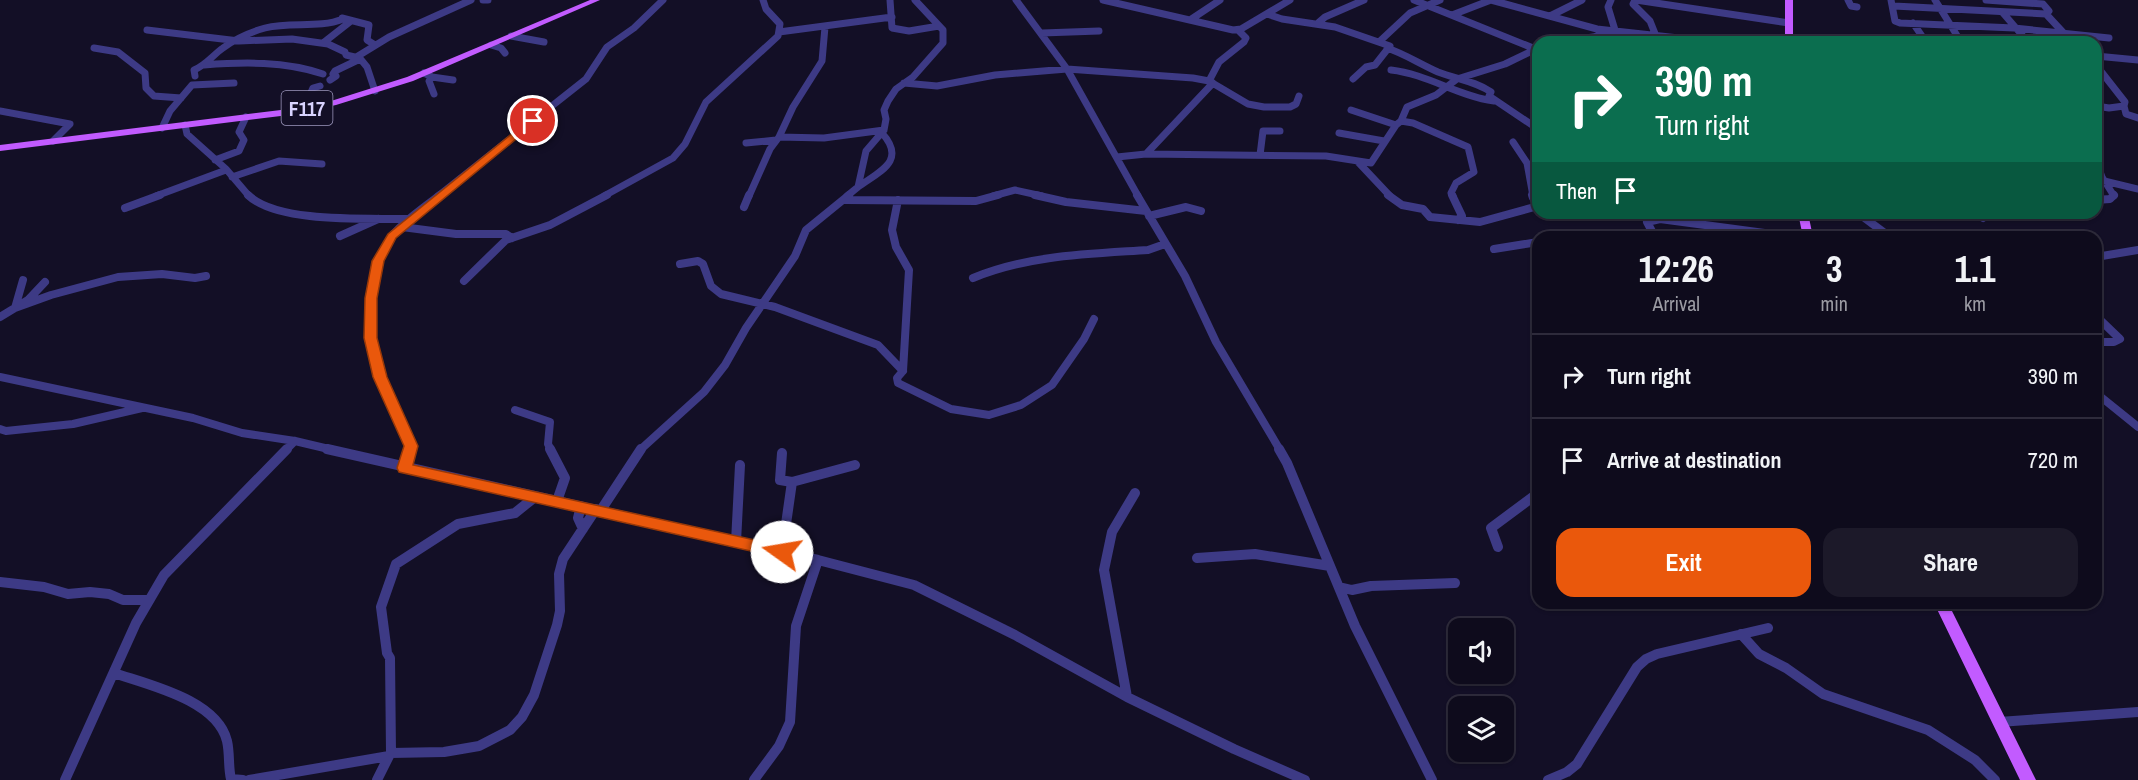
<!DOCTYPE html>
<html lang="en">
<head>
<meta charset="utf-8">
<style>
	body { margin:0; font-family:"Archivo Narrow",sans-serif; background:#1c1929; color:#f1f3f6; height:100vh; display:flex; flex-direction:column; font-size:22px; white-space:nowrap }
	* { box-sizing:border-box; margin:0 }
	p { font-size:20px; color:#9b9ba3 }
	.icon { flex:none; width:33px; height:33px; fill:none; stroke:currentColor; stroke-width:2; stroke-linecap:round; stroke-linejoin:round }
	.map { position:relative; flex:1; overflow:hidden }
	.drawer { position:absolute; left:1532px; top:231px; width:570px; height:378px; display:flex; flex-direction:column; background:#0e0b1c; border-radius:18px; box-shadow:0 2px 4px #0004,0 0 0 2px #2e2b3b }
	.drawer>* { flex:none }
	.banner { position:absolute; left:1532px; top:36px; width:570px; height:183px; border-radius:18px; box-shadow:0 2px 4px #0004,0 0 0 2px #2e2b3b; background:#0b6e4f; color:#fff; overflow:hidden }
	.buttons { position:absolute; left:1448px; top:618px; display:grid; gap:12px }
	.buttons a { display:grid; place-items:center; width:66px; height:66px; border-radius:12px; background:#0e0b1c; box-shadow:0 2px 4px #0004,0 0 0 2px #2e2b3b; font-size:30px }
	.pin { position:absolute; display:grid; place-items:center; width:51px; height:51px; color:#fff; margin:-26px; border:3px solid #fff; border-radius:50%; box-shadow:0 2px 6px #0007 }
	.me { position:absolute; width:66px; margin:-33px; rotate:283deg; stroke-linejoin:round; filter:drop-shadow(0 0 4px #0008) }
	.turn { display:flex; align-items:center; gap:21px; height:126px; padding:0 24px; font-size:27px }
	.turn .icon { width:78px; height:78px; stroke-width:2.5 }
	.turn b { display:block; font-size:42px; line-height:51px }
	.then { display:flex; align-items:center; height:57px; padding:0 24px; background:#0003; gap:12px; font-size:22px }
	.eta { display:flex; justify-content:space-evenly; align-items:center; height:102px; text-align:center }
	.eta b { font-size:36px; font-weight:700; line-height:42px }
	.action { display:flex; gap:12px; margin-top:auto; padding:12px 24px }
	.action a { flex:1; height:69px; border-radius:18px; background:#ea580c; color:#fff; font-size:24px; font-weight:700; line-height:69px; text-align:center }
	.action a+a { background:#1c1929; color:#f1f3f6 }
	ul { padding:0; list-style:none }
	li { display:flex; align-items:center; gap:18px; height:84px; padding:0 24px; border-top:2px solid #2e2b3b }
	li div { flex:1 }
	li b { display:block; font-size:22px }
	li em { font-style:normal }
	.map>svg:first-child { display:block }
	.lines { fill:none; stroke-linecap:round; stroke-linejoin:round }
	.minor-far2 { stroke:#3d3a85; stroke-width:7 }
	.minor-far1 { stroke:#3d3a85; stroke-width:8 }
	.minor { stroke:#3d3a85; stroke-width:10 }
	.major { fill:#c25bff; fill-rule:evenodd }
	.route { fill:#ea580c; stroke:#983908; stroke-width:1.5 }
	.labels { text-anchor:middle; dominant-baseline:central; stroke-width:6; stroke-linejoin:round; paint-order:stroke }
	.shield { fill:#130f26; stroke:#9e99be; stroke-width:1.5 }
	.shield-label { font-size:20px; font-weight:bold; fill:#d9d4ff }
</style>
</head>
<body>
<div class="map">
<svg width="2138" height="780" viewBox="0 0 2138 780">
	<rect width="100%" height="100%" fill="#130f26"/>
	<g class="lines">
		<!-- minor-far2 -->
		<path class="minor-far2" d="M483 0H488
			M890 0 892 28 909 31 939 26
			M1016 0 1067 69 1138 196
			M1103 0 1233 30 1241 29 1290 0
			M1414 0 1538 50
			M1491 0 1597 29 1715 42
			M1611 0 1608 7 1615 30 1612 31
			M1635 0 1633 4 1650 21 1656 36
			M1636 0 1789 23
			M1848 0 1851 6 1857 7
			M1891 0 1895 21 1900 23 2014 28 2109 38
			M1935 0 1961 42
			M1986 0 2043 4 2049 11 2046 14 2072 42
			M1894 6 2046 14
			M2003 13 2028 42
			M1267 14 1282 19 1335 27 1390 46 1375 65 1366 67 1353 79
			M1452 15 1491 0
			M1550 16 1582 0
			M342 18 369 25 367 40 375 45
			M1190 20 1220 0
			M1913 23 1926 42
			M1317 24 1325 17 1364 0
			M825 27 822 61 793 107 779 137 824 138 884 130
			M147 30 239 41 292 39 328 44 345 52 346 55 359 58
			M779 32 892 17
			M1042 33 1099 31
			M511 36 544 42
			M1380 41 1410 13 1440 0
			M1556 42 1593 37 1610 32
			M323 43 351 21
			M491 45 501 48 505 53
			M94 48 118 52 145 73 146 88 154 96 181 98
			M1387 48C1405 54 1420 64 1438 72 1456 79 1475 81 1491 92L1489 96 1538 129
			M2096 56 2138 60
			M204 65C243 62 285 61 323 74
			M2096 65 2125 102 2124 106 2109 108 2096 106
			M1391 70C1427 74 1458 96 1494 101
			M424 73 432 77 429 81 434 94
			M195 76 194 70C206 65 213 55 223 48 235 39 251 32 265 28 291 21 318 29 343 19
			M432 77 453 80
			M330 80 336 76 333 74 335 71 360 59
			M1209 81 1219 62 1244 42 1246 38 1238 30
			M904 83 937 86 995 75 1067 69 1193 78 1209 81 1248 104 1264 107H1290L1296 104 1299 96
			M375 91 367 67 358 56 389 37 471 0
			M2124 106 2126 114 2138 118
			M312 107 310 95 313 88 320 86
			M0 111 70 124 53 141
			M1401 121 1413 123 1468 147 1474 172 1456 183 1451 193 1453 196
			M185 125 187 134 226 169 249 196
			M1396 125 1401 121 1407 107 1436 95 1457 79 1505 64 1538 48
			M162 128 170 111 192 85 234 83
			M1339 133 1384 141
			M1513 142 1527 163 1533 196
			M746 143 776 140
			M1146 154 1326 156 1371 163 1396 125 1351 110
			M1260 155 1263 131H1280
			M1117 157 1146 154 1213 83
			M215 160 239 151 244 140 239 132 246 117
			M2096 161 2102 177 2099 180
			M1358 162 1390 196
			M232 177 279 161 322 164
			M2102 177 2114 196
			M2096 179 2138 189
			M858 187C880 171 907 161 882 133
			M156 196 226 170
			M438 196 586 79 607 47 634 28 663 0
			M604 196 673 158 685 144 706 102 778 36 780 24 766 9 763 0
			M749 196 770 149 779 137
			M847 196 858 187 866 151 884 130 886 119 884 110 888 101 896 89 913 77 943 43V30L915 0
			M993 196 1015 190 1042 196"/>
		<!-- minor-far1 -->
		<path class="minor-far1" d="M248 195C278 224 370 218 411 219
			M1035 195 1066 202 1146 211
			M1137 195 1185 276 1216 342 1280 450
			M1388 195 1402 205 1423 209 1430 217 1480 222 1538 206
			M1452 195 1462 216 1458 220
			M1532 195 1533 198 1538 199
			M845 200 976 201 998 195
			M898 200 892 230 896 247 909 270 903 371 897 378 898 383 951 409 989 415 1021 405 1052 385 1084 339 1094 319
			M2096 200 2110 199 2114 195
			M744 207 749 195
			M125 208 160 195
			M1603 213 1642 216 1652 220
			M1741 213 1804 217
			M1858 213 1890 237
			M1977 213 1983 218
			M1149 216 1186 207 1201 211
			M402 227 456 234H506L512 238
			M340 236 378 219
			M1580 237H1586
			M1655 237 1647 222 1660 219 1795 237
			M1494 249 1538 242
			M2096 257 2138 250
			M680 264 698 261 703 264 711 286 721 294 775 307 878 345 903 371
			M973 278C1029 255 1088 254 1148 250L1165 244
			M464 281 506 240 550 225 607 195
			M15 308 51 295 118 277 162 274 195 278 206 276
			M15 308 23 280
			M2096 316 2120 339 2114 342H2096
			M0 317 28 300 45 282
			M0 377 193 418 242 433 295 441 333 450
			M2096 393 2138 427
			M515 410 550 422 548 444 551 450
			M0 429 6 431 73 424 142 408
			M286 450 295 441
			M410 450 411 446C401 424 390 402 381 379 365 337 364 274 391 237 404 221 424 207 440 195
			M640 450 704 392 725 365 746 328 795 256 806 230 849 195"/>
		<!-- minor -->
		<path class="minor" d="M327 449 818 560 914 585 1015 635 1127 697 1234 749 1305 780
			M550 449 565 478 557 501
			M1279 449 1287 463 1355 626 1432 780
			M782 453 780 480 792 482
			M404 468 410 449
			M581 506 578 518 583 529
			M601 510 641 449
			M736 542 740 465
			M1498 547 1491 528 1538 493
			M782 552 792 482 855 465
			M1197 558 1255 554 1330 566
			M0 582 44 587 68 594 90 592 109 594 123 600H149
			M1339 587 1352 590 1371 586 1455 583
			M1741 634 1759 654 1786 668 1823 694 1928 730 1975 760 1995 780
			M114 673C149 685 217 700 227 741 230 754 228 767 231 779L243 780
			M1127 697 1104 570 1112 532 1135 493
			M1999 722 2138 712
			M391 753 390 658 387 653 381 607 396 564 458 524 515 513 535 497
			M65 780 136 623 164 575 287 449
			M249 780 389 756 391 753 444 752 479 746 510 730 522 717 534 695 557 625 560 611 559 574 563 559 596 509
			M377 780 389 756
			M754 780 779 746 790 722 796 626 818 560
			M1548 780 1567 772 1577 764 1637 667 1646 659 1657 654 1768 628"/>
		<!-- major -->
		<path class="major" d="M590 0H600L413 81 336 105 289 115 0 151V145L289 109 331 101 407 77Z
			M1785 0H1793V42H1785Z
			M1798 213H1808L1813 237H1803Z
			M1934 603H1948L2036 780H2020Z"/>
	</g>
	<!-- route -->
	<path class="route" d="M530 119 538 121 396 238 384 261 377 298V338L387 377 418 446 413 465 782 546 787 548 790 552 787 557 782 558 399 472 397 468 404 446 373 377 364 338 365 298 372 261 388 234Z"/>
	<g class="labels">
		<!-- shield labels -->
		<rect class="shield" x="281.5" y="91" width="51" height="34" rx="4.5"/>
		<g class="shield-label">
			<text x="307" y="108">F117</text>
		</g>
	</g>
</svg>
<div class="buttons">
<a><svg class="icon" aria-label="sound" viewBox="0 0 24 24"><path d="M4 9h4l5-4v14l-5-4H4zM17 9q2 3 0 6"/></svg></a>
<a><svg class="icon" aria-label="layers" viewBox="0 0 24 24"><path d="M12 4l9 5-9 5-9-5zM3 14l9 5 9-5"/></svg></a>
</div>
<div class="pin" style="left:533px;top:121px;background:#d93025"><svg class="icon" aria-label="arrive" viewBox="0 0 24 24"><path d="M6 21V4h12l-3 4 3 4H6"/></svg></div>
<svg class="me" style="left:782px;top:552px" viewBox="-20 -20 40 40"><circle r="19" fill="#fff"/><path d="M0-13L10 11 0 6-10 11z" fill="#ea580c"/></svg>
<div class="banner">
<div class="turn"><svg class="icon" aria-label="right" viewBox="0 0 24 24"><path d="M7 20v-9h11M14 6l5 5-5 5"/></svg><div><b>390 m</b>Turn right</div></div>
<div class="then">Then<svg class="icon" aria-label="arrive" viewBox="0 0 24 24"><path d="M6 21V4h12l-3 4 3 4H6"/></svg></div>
</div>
<section class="drawer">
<div class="eta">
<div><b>12:26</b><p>Arrival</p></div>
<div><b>3</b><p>min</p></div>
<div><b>1.1</b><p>km</p></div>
</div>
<ul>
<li><svg class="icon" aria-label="right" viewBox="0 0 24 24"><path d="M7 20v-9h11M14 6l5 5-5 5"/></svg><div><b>Turn right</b></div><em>390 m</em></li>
<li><svg class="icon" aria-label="arrive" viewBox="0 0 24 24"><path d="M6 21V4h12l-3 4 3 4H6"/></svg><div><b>Arrive at destination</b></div><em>720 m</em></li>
</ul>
<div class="action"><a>Exit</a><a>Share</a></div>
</section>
</div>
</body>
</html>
